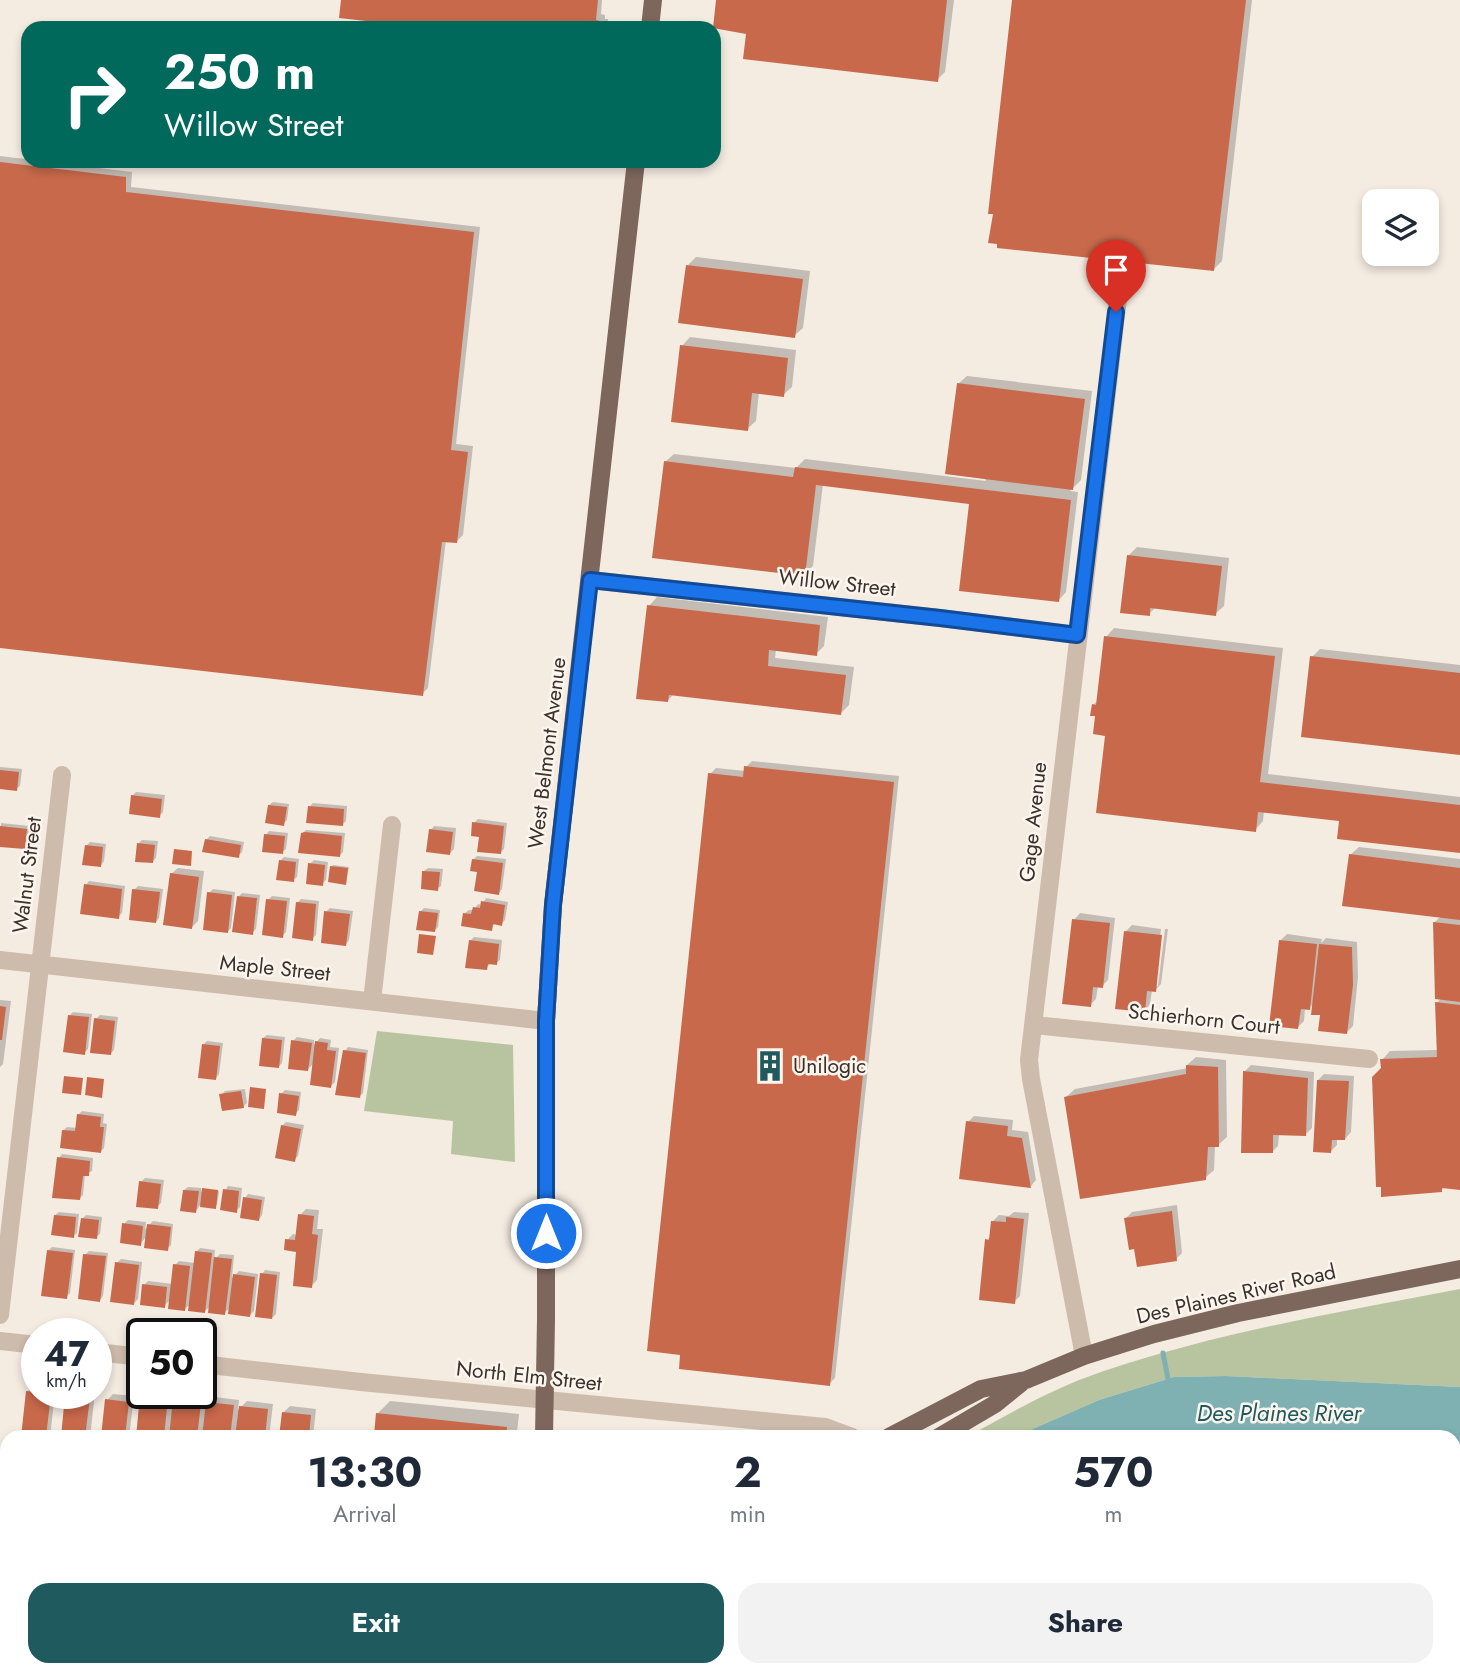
<!DOCTYPE html>
<html lang="en">
<head>
<meta charset="utf-8">
<style>
	body { margin:0; font-family:Jost,sans-serif; background:#f2f2f3; color:#1f2937; height:100vh; display:flex; flex-direction:column; font-size:26px; white-space:nowrap }
	* { box-sizing:border-box; margin:0 }
	p { font-size:23px; color:#747a83 }
	.icon { flex:none; width:38px; height:38px; fill:none; stroke:currentColor; stroke-width:2; stroke-linecap:round; stroke-linejoin:round }
	.map { position:relative; flex:1; overflow:hidden }
	.drawer { position:absolute; left:0px; top:1430px; width:1461px; height:247px; display:flex; flex-direction:column; background:#fff; border-radius:21px 21px 0 0; box-shadow:0 4px 10px #0003 }
	.drawer>* { flex:none }
	.top-card { position:absolute; left:21px; top:21px; width:700px; height:147px; border-radius:21px; box-shadow:0 4px 10px #0003; background:#00695c; color:#fff; overflow:hidden }
	.buttons { position:absolute; left:1362px; top:189px; display:grid; gap:14px }
	.buttons a { display:grid; place-items:center; width:77px; height:77px; border-radius:14px; background:#fff; box-shadow:0 4px 10px #0003; font-size:35px }
	.speed { position:absolute; left:21px; top:1318px; display:flex; gap:14px; font-size:35px; font-weight:700; text-align:center }
	.speed>* { display:grid; place-content:center; width:91px; height:91px; border-radius:50%; background:#fff; box-shadow:0 4px 10px #0003; line-height:1 }
	.speed small { font-size:18px; font-weight:400 }
	.speed .limit { border:4px solid #111; border-radius:10px; background:#fff; color:#111 }
	.pin { position:absolute; display:grid; place-items:center; width:60px; height:60px; color:#fff; margin:-72px -30px; border-radius:50% 50% 50% 0; rotate:-45deg; box-shadow:0 0 7px #0007 }
	.pin .icon { rotate:45deg }
	.me { position:absolute; width:77px; margin:-38px; rotate:0deg; stroke-linejoin:round; filter:drop-shadow(0 0 5px #0008) }
	.turn { display:flex; align-items:center; gap:24px; height:147px; padding:0 28px; font-size:32px }
	.turn .icon { width:91px; height:91px; stroke-width:2.5 }
	.turn b { display:block; font-size:49px; line-height:60px }
	.eta { display:flex; justify-content:space-evenly; align-items:center; height:119px; text-align:center }
	.eta b { font-size:42px; font-weight:700; line-height:49px }
	.action { display:flex; gap:14px; margin-top:auto; padding:14px 28px }
	.action a { flex:1; height:80px; border-radius:21px; background:#1f5a5e; color:#fff; font-size:28px; font-weight:700; line-height:80px; text-align:center }
	.action a+a { background:#f2f2f3; color:#1f2937 }
	.map>svg:first-child { display:block }
	.green { fill:#b8c4a0 }
	.water { fill:#7fb0b2 }
	.shadow { fill:#0003 }
	.lines { fill:none; stroke-linecap:round; stroke-linejoin:round }
	.stream { stroke:#7fb0b2; stroke-width:5 }
	.building { fill:#c8694b }
	.minor { stroke:#cdbbac; stroke-width:18 }
	.major { stroke:#7d675c; stroke-width:18 }
	.route-casing { stroke:#114b97; stroke-width:18 }
	.route { stroke:#1a73e8; stroke-width:12 }
	.labels { text-anchor:middle; dominant-baseline:central; stroke-width:5; stroke-linejoin:round; paint-order:stroke }
	.street-label { font-size:21px; fill:#3b302b; stroke:#fbf5ee }
	.poi-label { font-size:21px; fill:#3b302b; stroke:#fbf5ee; text-anchor:start }
	.water-label { font-size:23px; font-style:italic; fill:#1f5a5e; stroke:#fbf5ee }
</style>
</head>
<body>
<div class="map">
<svg width="1460" height="1675" viewBox="0 0 1460 1675">
	<rect width="100%" height="100%" fill="#f4ebe1"/>
	<!-- green -->
	<path class="green" d="M377 1031 513 1045 515 1162 451 1154 453 1121 364 1111Z
		M1460 1289V1387L1226 1376 1174 1377 1099 1400 1014 1437H967C1010 1413 1054 1388 1101 1372 1218 1332 1340 1312 1460 1289Z
		M1454 1441 1460 1442V1675H735L744 1670H1454Z
		M575 1670H677L669 1675H568Z"/>
	<!-- water -->
	<path class="water" d="M1226 1376 1460 1387V1442L1454 1441V1437H1014L1099 1400 1174 1377Z"/>
	<!-- shadow -->
	<path class="shadow" d="M342 0H602L601 14 605 15V19H608L607 28H412L413 24Z
		M718 0H954L945 72 937 80 748 32Z
		M1014 0H1252L1222 261 1214 269 999 243 995 212Z
		M0 156 132 172 131 187 480 227 456 444 473 446 463 535 457 541 446 540 428 688 422 694 0 646Z
		M696 257 810 271 803 328 794 336 688 265Z
		M690 337 796 350 792 387 783 395 759 392 756 421 747 429 682 346Z
		M967 376 1092 391 1081 480 1070 491 1078 492 1066 592 1058 601 971 502 823 484 813 566 805 574 665 462 674 454 796 468 805 459 986 481 958 384Z
		M1137 547 1229 558 1224 606 1215 614 1156 607 1149 614 1128 556Z
		M657 597 828 617 824 646 816 654 776 650 775 658 854 667 849 705 841 713 674 694 667 701 649 606Z
		M1114 628 1283 648 1268 774 1460 797V851L1341 820 1264 811 1263 821 1255 830 1107 734 1093 705 1098 700 1106 637Z
		M1320 649 1460 665V753L1312 657Z
		M752 761 899 776 835 1378 829 1384 710 774 716 768 745 771 746 767Z
		M0 767 22 769 20 786 16 789 0 788Z
		M136 792 165 795 163 812 159 816 132 796Z
		M273 802 289 804 287 820 283 824 269 805Z
		M313 803 347 806 346 821 342 825 310 806Z
		M478 819 507 823 504 849 500 853 481 835 474 823Z
		M1 823 30 826 28 844 24 847 0 845Z
		M434 826 456 828 454 849 450 853 431 830Z
		M306 830 345 833 343 852 339 856 302 834Z
		M269 831 288 833 286 849 282 852 266 835Z
		M210 836 244 842 242 852 238 856 206 840Z
		M142 840 158 841 156 858 152 862 139 843Z
		M90 842 106 844 104 861 101 865 86 846Z
		M1359 847 1460 859V1188L1445 1187 1441 1190 1382 1069V1060L1390 1051 1438 1050 1437 1003 1441 998 1435 922 1441 916 1350 855Z
		M477 856 506 859 502 889 499 893 479 870 473 860Z
		M284 857 299 859 297 877 293 880 280 861Z
		M314 860 328 862 326 880 322 884 310 864Z
		M333 865 349 867 346 883 332 867Z
		M178 868 204 871 198 921 192 927 171 874Z
		M428 868 443 869 441 886 437 889 424 871Z
		M89 881 125 886 122 913 118 917 86 885Z
		M138 886 163 889 159 918 156 922 134 890Z
		M213 889 235 892 231 928 227 932 209 893Z
		M242 893 260 895 256 929 252 933 239 896Z
		M272 896 290 898 286 932 282 936 268 900Z
		M486 898 508 902 505 920 501 924 495 923 491 929 465 913 469 910H474L478 904 482 905Z
		M301 899 319 901 316 935 312 939 297 903Z
		M330 908 353 911 349 940 346 944 326 912Z
		M424 908 440 910 438 927 435 930 420 912Z
		M1080 913 1115 918 1108 980 1102 986H1098L1096 999 1090 1005 1074 920Z
		M1132 925 1161 929 1155 986H1158L1165 929H1168L1161 984 1155 990H1152L1150 1004 1144 1011 1126 931Z
		M1287 934 1322 939 1321 943 1326 938 1357 942 1358 977 1353 1026 1347 1032 1322 1013 1314 1003 1309 1008H1305L1304 1021 1298 1027 1280 941Z
		M474 937 502 940 500 960 496 963H491L486 968 470 941Z
		M0 1000 11 1001 3 1064 0 1067Z
		M73 1012 92 1014 88 1049 84 1053 70 1015Z
		M100 1015 118 1017 114 1050 110 1054 96 1019Z
		M267 1035 285 1037 282 1063 278 1067 263 1038Z
		M297 1037 314 1040V1045L320 1038 331 1040 330 1047 339 1048 335 1082 331 1086 314 1063 308 1069 293 1041Z
		M207 1041 223 1043 219 1074 216 1078 203 1045Z
		M348 1047 368 1050 363 1093 360 1096 345 1051Z
		M1196 1057 1226 1060 1227 1137 1218 1145H1215L1214 1170 1205 1178 1066 1097 1075 1089 1188 1068 1187 1065Z
		M1251 1065 1314 1072 1312 1128 1306 1134H1279L1278 1146 1272 1152 1245 1071Z
		M1324 1074 1354 1076 1351 1132 1345 1139 1337 1138V1145L1331 1151 1318 1080Z
		M245 1089 247 1103 243 1107 221 1095 225 1091Z
		M285 1090 301 1092 299 1110 295 1114 281 1094Z
		M82 1111 104 1114 103 1123 107 1124 104 1148 101 1151 63 1131 67 1127 77 1128 78 1115Z
		M974 1116 1013 1120 1012 1130 1028 1132 1036 1180 1031 1186 968 1122Z
		M286 1122 304 1125 298 1156 294 1160 282 1126Z
		M62 1154 93 1158 92 1171 85 1174 83 1195 79 1199 59 1158Z
		M145 1178 164 1180 161 1203 157 1207 141 1182Z
		M228 1186 242 1188 240 1207 236 1211 227 1192 226 1189Z
		M188 1187 201 1188V1192L203 1190 219 1191 217 1205H200L196 1211 184 1190Z
		M248 1194 265 1197 262 1215 259 1219 245 1198Z
		M1177 1205 1182 1253 1176 1259 1126 1218 1132 1212Z
		M306 1209 319 1210 317 1229H323L317 1280 311 1286 298 1250 287 1240 293 1234 297 1235 300 1215Z
		M59 1212 79 1214 77 1233 73 1236 55 1215Z
		M1014 1212 1029 1213 1020 1296 1014 1302 987 1240 991 1236 993 1221 999 1215 1009 1216Z
		M86 1215 102 1217 100 1234 96 1237 82 1219Z
		M128 1220 146 1222 145 1229 153 1221 173 1224 171 1245 167 1249 147 1236 140 1244 124 1224Z
		M52 1247 75 1250 70 1293 66 1297 48 1251Z
		M200 1248 215 1250 214 1260 220 1254 234 1255 232 1278 239 1271 258 1274 254 1311 250 1315 231 1307 224 1313 211 1305 205 1311 191 1303 185 1309 171 1299 164 1306 144 1285 148 1281 173 1284 175 1265 179 1261 195 1263 196 1252Z
		M89 1251 108 1253 103 1296 100 1300 85 1255Z
		M121 1259 142 1262 138 1299 134 1303 117 1263Z
		M265 1270 280 1272 276 1314 272 1318 262 1274Z
		M34 1385 37 1386V1393H55L50 1437H23L28 1391Z
		M70 1393H95L90 1437H62L67 1396Z
		M145 1393H173L172 1403 181 1394 206 1397 205 1406 214 1397 239 1400 238 1410 247 1401 273 1404 269 1437H138L142 1396Z
		M113 1394 134 1396 129 1437H102L107 1400Z
		M390 1401 519 1414 517 1432 512 1437H396L376 1434 378 1413Z
		M290 1406 316 1409 313 1437H281L284 1412Z
		M7 1539V1620L0 1619V1567L2 1543Z"/>
	<g class="lines">
		<!-- stream -->
		<path class="stream" d="M1163 1353 1169 1384"/>
	</g>
	<!-- building -->
	<path class="building" d="M341 0H598L596 20 600 21 599 24 603 25V28H410L411 26 339 18Z
		M716 0H947L938 82 743 59 746 34 713 28Z
		M1012 0H1246L1214 271 997 248V244L988 243 993 214H988Z
		M0 162 126 177V192L474 232 451 450 468 452 457 543 442 542 423 696 0 648Z
		M686 265 803 279 795 338 678 323Z
		M680 345 788 358 784 397 752 393 748 431 671 422Z
		M957 383 1085 399 1073 490 945 474Z
		M664 461 793 477 795 467 1071 500 1059 602 959 591 969 504 816 485 805 576 652 558Z
		M1127 555 1222 566 1216 616 1150 608V616L1120 613Z
		M647 605 820 625 817 656 769 650 768 666 846 675 841 715 669 695 668 702 636 699Z
		M1104 636 1275 656 1260 782 1460 805V853L1337 839 1339 821 1258 812 1256 832 1096 813 1105 736 1093 734 1095 716H1090L1092 704 1096 705Z
		M1310 656 1460 673V755L1301 737Z
		M744 766 894 782 830 1386 679 1369 680 1355 647 1351 708 773 743 777Z
		M0 770 19 772 17 791 0 789Z
		M131 795 162 799 160 818 129 814Z
		M268 805 287 807 284 826 265 823Z
		M308 806 344 809 343 826 306 823Z
		M472 822 504 826 501 854 477 852 479 837 471 836Z
		M0 826 27 829 25 849 0 847Z
		M429 829 453 832 450 855 426 852Z
		M305 832 342 836 340 857 298 853 301 833Z
		M264 834 285 836 283 854 262 852Z
		M205 839 241 845 239 858 202 852Z
		M137 843 155 845 153 863 135 862Z
		M85 845 103 847 101 867 82 865Z
		M174 849 192 851 191 866 172 864Z
		M1349 854 1460 868V920L1342 906Z
		M472 859 503 863 499 895 474 891 477 872 470 871Z
		M279 860 296 862 294 882 276 880Z
		M308 863 325 865 323 886 306 884Z
		M330 866 348 868 346 885 328 882Z
		M422 871 440 872 438 891 421 889Z
		M170 873 199 877 192 929 163 925Z
		M84 884 122 889 119 919 80 914Z
		M132 889 160 892 156 923 129 920Z
		M207 892 232 895 228 933 203 930Z
		M237 896 257 898 253 935 232 932Z
		M266 899 287 901 283 938 262 935Z
		M481 901 505 905 502 926 493 924 492 931 461 926 463 913 471 914 473 907 480 908Z
		M296 902 316 904 313 941 292 938Z
		M324 911 350 914 346 946 321 943Z
		M419 911 438 913 435 932 416 930Z
		M1072 919 1110 923 1103 988 1093 987 1091 1007 1062 1004Z
		M1433 922 1460 925V1002L1435 999Z
		M1124 931 1162 935 1156 992 1147 991 1145 1012 1115 1009Z
		M419 934 436 936 433 955 417 953Z
		M469 940 499 944 497 965 488 964 487 970 465 968Z
		M1279 940 1317 944 1310 1010 1301 1009 1298 1029 1269 1026Z
		M1319 944 1352 947 1353 985 1347 1034 1318 1031 1320 1015H1311Z
		M1435 1002 1460 1005V1190L1442 1188V1192L1381 1197V1187H1376L1372 1077 1381 1068 1380 1059 1437 1057Z
		M0 1006 6 1007 2 1040H0Z
		M68 1015 89 1017 85 1055 63 1052Z
		M94 1018 115 1021 111 1055 90 1053Z
		M262 1038 282 1040 279 1068 259 1066Z
		M291 1040 312 1043 308 1071 288 1069Z
		M315 1041 328 1043 327 1050 336 1051 331 1088 310 1085Z
		M202 1044 220 1046 216 1080 198 1078Z
		M343 1050 366 1053 360 1098 335 1095Z
		M1186 1065 1218 1067 1219 1147H1208L1206 1180 1080 1199 1064 1097 1186 1074Z
		M1243 1071 1308 1078 1306 1136 1273 1135V1153H1241Z
		M64 1076 83 1078 81 1095 62 1093Z
		M87 1077 104 1079 102 1098 85 1095Z
		M1317 1080 1349 1081 1345 1140H1332L1331 1153 1313 1152Z
		M250 1087 266 1089 264 1109 248 1107Z
		M241 1091 244 1108 222 1111 219 1094Z
		M279 1093 299 1096 296 1116 277 1113Z
		M77 1114 101 1117 100 1127H104L101 1153 60 1148 62 1130 75 1131Z
		M966 1121 1008 1126 1007 1136 1022 1138 1031 1188 959 1179Z
		M281 1125 301 1129 295 1162 275 1158Z
		M57 1157 90 1161 89 1176H83L80 1200 52 1198Z
		M139 1181 161 1184 158 1209 136 1207Z
		M202 1188 218 1190 216 1209 200 1207Z
		M223 1189 239 1191 237 1213 220 1210Z
		M183 1190 199 1191 196 1213 180 1211Z
		M243 1197 262 1200 259 1221 240 1218Z
		M1172 1211 1177 1261 1137 1267 1134 1249 1129 1250 1124 1218Z
		M298 1214 314 1216 312 1234 318 1235 312 1288 293 1286 296 1252 284 1250 285 1239 295 1240Z
		M54 1215 76 1217 74 1238 51 1235Z
		M1006 1217 1024 1219 1015 1304 979 1300 985 1239 989 1240 991 1221 1006 1222Z
		M81 1218 99 1220 97 1239 78 1237Z
		M122 1223 143 1226 141 1246 120 1243Z
		M147 1224 171 1227 168 1251 144 1248Z
		M47 1250 73 1253 67 1299 41 1296Z
		M195 1251 212 1253 205 1313 188 1311Z
		M83 1254 106 1256 100 1302 78 1299Z
		M214 1257 232 1259 225 1315 208 1313Z
		M115 1262 139 1265 134 1305 110 1302Z
		M173 1264 190 1266 185 1311 168 1309Z
		M260 1273 277 1275 272 1319 255 1317Z
		M233 1274 255 1277 250 1317 228 1314Z
		M142 1284 167 1287 165 1308 140 1305Z
		M26 1391 51 1394 46 1437H21Z
		M65 1395 90 1398 85 1437H61Z
		M140 1395 168 1398 164 1437H136Z
		M105 1399 129 1402 125 1437H101Z
		M173 1399 201 1403 197 1437H169Z
		M206 1402 234 1405 230 1437H202Z
		M239 1406 268 1409 265 1437H235Z
		M282 1412 311 1415 309 1437H279Z
		M376 1413 507 1427 506 1437 374 1435Z
		M1 1543H7V1621H0Z"/>
	<g class="lines">
		<!-- minor -->
		<path class="minor" d="M590 580 940 618 1077 635
			M0 960 546 1021
			M372 1001 392 825
			M1034 1025 1369 1059
			M0 1315 62 775
			M0 1341 37 1345
			M96 1352 142 1357
			M1084 1356 1031 1079 1029 1060 1119 290
			M201 1364 361 1382 825 1427 852 1437"/>
		<!-- major -->
		<path class="major" d="M650 28 653 0
			M544 1437 546 1319V1021L553 905 636 161
			M889 1437 981 1389 1026 1380 1084 1356 1154 1334 1238 1313 1460 1269
			M939 1437 995 1404 1021 1383
			M0 1655H7
			M227 1675 365 1670
			M521 1675 522 1670"/>
	</g>
	<g class="lines">
		<defs>
			<path id="route" d="M546 1233V1021L553 905 590 580 940 618 1077 635 1116 312"/>
		</defs>
		<!-- route casing -->
		<use href="#route" class="route-casing"/>
		<!-- route -->
		<use href="#route" class="route"/>
	</g>
	<!-- icons -->
	<defs>
		<symbol id="building-bare" viewBox="-9 -9 18 18"><path d="M-4-6H4V6H1V3H-1V6H-4ZM-2.5-4.3h1.7v1.8h-1.7ZM.8-4.3h1.7v1.8H.8ZM-2.5-1h1.7V.8h-1.7ZM.8-1h1.7V.8H.8Z" fill="#1f5a5e" stroke="#fbf5ee" stroke-width="2.5" paint-order="stroke"/></symbol>
	</defs>
	<g fill-rule="evenodd">
		<use href="#building-bare" x="748" y="1044" width="44" height="44"/>
	</g>
	<g class="labels">
		<!-- street labels -->
		<g class="street-label">
			<text transform="translate(837 583) rotate(6)">Willow Street</text>
			<text transform="translate(547 753) rotate(-83)">West Belmont Avenue</text>
			<text transform="translate(1033 822) rotate(-84)">Gage Avenue</text>
			<text transform="translate(27 875) rotate(-83)">Walnut Street</text>
			<text transform="translate(275 968) rotate(6)">Maple Street</text>
			<text transform="translate(1204 1019) rotate(6)">Schierhorn Court</text>
			<text transform="translate(1236 1294) rotate(-13)">Des Plaines River Road</text>
			<text transform="translate(529 1376) rotate(6)">North Elm Street</text>
		</g>
		<!-- poi labels -->
		<g class="poi-label">
			<text x="793" y="1066">Unilogic</text>
		</g>
		<!-- water labels -->
		<g class="water-label">
			<text x="1279" y="1413">Des Plaines River</text>
		</g>
	</g>
</svg>
<div class="buttons">
<a><svg class="icon" aria-label="layers" viewBox="0 0 24 24"><path d="M12 4l9 5-9 5-9-5zM3 14l9 5 9-5"/></svg></a>
</div>
<div class="speed"><div>47<small>km/h</small></div><div class="limit">50</div></div>
<div class="pin" style="left:1116px;top:312px;background:#d93025"><svg class="icon" aria-label="arrive" viewBox="0 0 24 24"><path d="M6 21V4h12l-3 4 3 4H6"/></svg></div>
<svg class="me" style="left:546px;top:1233px" viewBox="-20 -20 40 40"><circle r="17" fill="#1a73e8" stroke="#fff" stroke-width="3"/><path d="M0-11L8 9 0 5-8 9z" fill="#fff"/></svg>
<div class="top-card">
<div class="turn"><svg class="icon" aria-label="right" viewBox="0 0 24 24"><path d="M7 20v-9h11M14 6l5 5-5 5"/></svg><div><b>250 m</b>Willow Street</div></div>
</div>
<section class="drawer">
<div class="eta">
<div><b>13:30</b><p>Arrival</p></div>
<div><b>2</b><p>min</p></div>
<div><b>570</b><p>m</p></div>
</div>
<div class="action"><a>Exit</a><a>Share</a></div>
</section>
</div>
</body>
</html>
